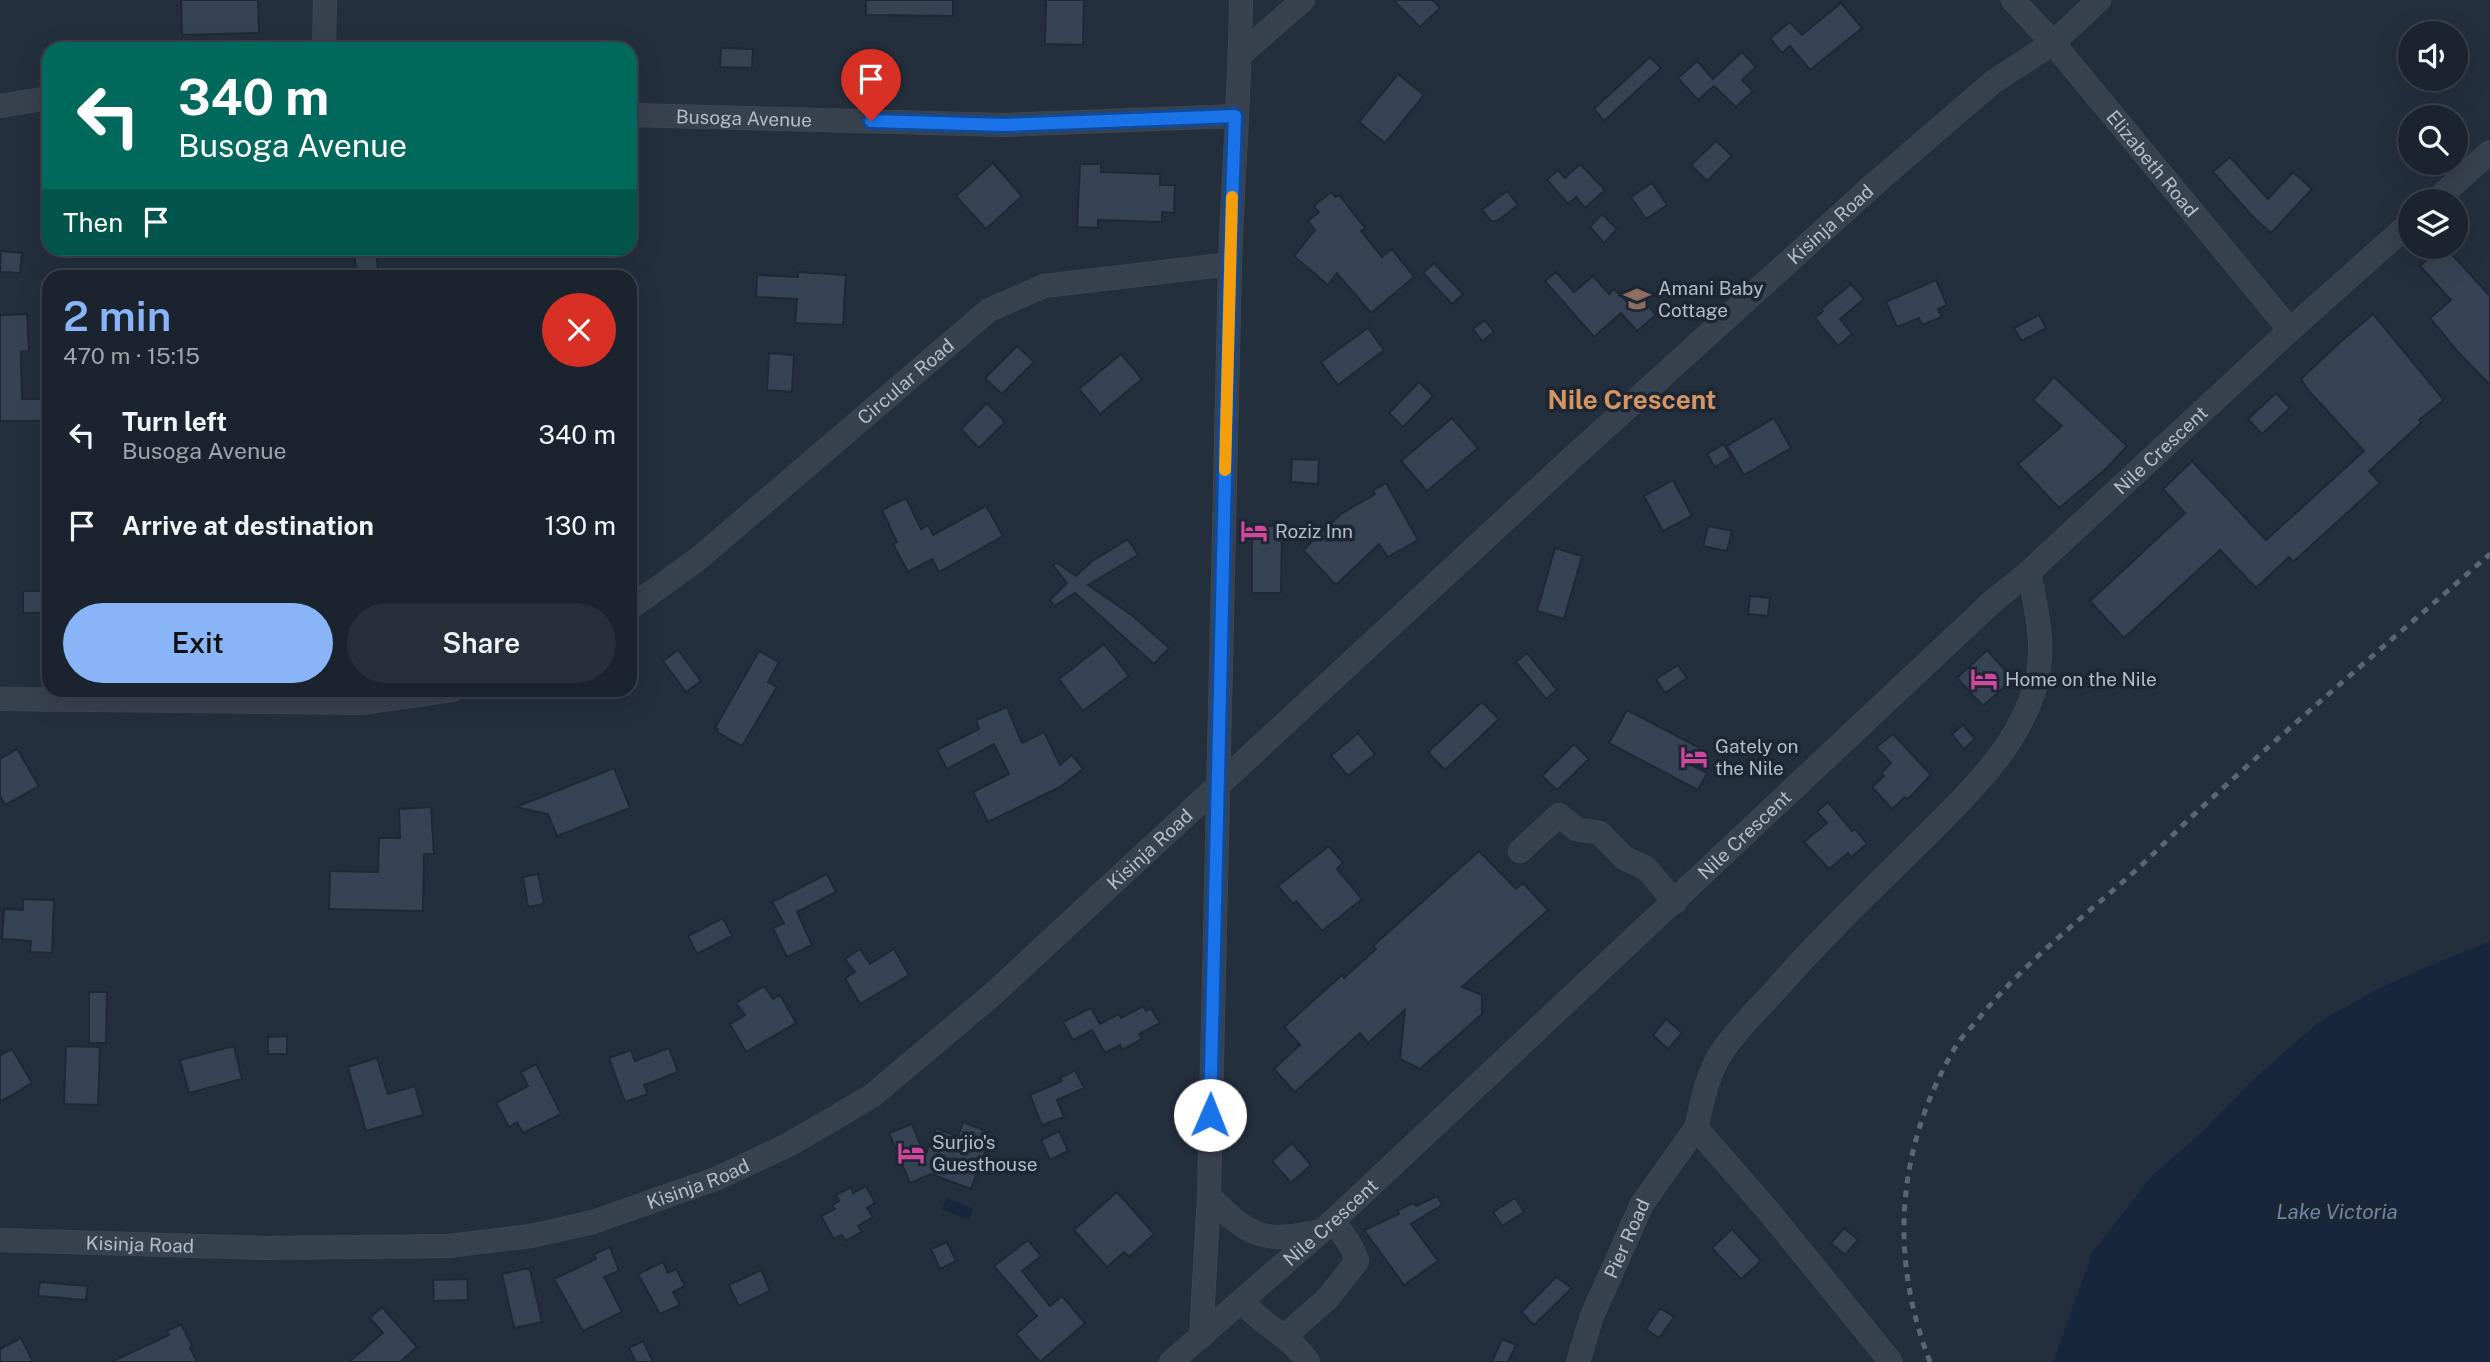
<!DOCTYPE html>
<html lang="en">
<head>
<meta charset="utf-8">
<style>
	body { margin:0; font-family:"Public Sans",sans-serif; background:#282f3a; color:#f1f3f6; height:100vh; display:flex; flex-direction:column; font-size:26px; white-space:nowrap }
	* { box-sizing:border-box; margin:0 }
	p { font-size:23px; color:#a0a4aa }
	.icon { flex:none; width:38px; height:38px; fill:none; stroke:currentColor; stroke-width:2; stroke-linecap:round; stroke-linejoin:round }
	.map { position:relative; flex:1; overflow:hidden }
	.panel { position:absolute; left:42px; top:270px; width:595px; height:427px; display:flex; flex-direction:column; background:#1b232e; border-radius:21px; box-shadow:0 7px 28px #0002,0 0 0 2px #39404a }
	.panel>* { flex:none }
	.hud { position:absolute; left:42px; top:42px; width:595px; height:214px; border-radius:21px; box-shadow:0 7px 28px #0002,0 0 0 2px #39404a; background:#00695c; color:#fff; overflow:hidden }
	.buttons { position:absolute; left:2398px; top:21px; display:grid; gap:14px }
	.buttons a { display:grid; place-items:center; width:70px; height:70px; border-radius:50%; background:#1b232e; box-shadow:0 7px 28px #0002,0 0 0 2px #39404a; font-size:35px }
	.pin { position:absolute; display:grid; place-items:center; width:60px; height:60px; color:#fff; margin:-72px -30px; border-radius:50% 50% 50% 0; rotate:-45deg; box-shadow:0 0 7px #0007 }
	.pin .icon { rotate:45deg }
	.me { position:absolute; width:77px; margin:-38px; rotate:1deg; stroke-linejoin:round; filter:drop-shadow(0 0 5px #0008) }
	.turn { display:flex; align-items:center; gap:24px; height:147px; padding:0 21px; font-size:32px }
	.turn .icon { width:91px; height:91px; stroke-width:2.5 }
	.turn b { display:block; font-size:49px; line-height:60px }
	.then { display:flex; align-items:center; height:66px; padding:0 21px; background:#0003; gap:14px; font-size:26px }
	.round { display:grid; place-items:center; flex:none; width:74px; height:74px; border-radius:37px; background:#282f3a }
	.summary { display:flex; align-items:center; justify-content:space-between; height:119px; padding:0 21px }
	h1 { font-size:42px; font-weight:600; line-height:52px; color:#8ab4f8 }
	.action { display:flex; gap:14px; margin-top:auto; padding:14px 21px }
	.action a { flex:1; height:80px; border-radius:42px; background:#8ab4f8; color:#111; font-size:28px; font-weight:600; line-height:80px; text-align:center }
	.action a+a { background:#282f3a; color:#f1f3f6 }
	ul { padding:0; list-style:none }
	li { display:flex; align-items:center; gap:21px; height:91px; padding:0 21px }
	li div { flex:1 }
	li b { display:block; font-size:26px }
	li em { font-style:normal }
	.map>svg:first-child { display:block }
	.water { fill:#17263c }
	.building { fill:#364354; stroke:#1f2835; stroke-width:2 }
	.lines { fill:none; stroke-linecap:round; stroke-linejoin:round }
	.minor-casing { stroke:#414a57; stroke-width:24 }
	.minor { stroke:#38414e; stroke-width:23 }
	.rail { stroke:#5a6575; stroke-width:5; stroke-dasharray:7 7; stroke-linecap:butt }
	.route-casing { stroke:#114b97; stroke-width:18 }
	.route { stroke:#1a73e8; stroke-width:12 }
	.slow { stroke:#f59e0b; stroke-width:12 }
	.labels { text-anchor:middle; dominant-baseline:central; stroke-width:7; stroke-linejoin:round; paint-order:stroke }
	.street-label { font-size:19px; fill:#b4bcc9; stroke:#1d2633 }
	.poi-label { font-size:19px; fill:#b4bcc9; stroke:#1d2633; text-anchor:start }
	.water-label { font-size:21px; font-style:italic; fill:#6d86a8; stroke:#1d2633 }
	.district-label { font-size:26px; font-weight:bold; fill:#d59563; stroke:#1d2633 }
</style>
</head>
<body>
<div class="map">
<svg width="2490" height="1362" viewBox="0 0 2490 1362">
	<rect width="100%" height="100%" fill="#242f3e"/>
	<!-- water -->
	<path class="water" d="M2490 942V1362H2053L2093 1251 2152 1176 2202 1132 2255 1078 2320 1021 2376 990 2435 963Z
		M947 1198 973 1209 969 1220 942 1209Z"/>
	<!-- building -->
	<path class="building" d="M181 0H258L259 33 182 35Z
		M866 0H953V16L866 15Z
		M1046 0H1084L1083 45 1045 44Z
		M1393 0H1433L1440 8 1420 27Z
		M1841 3 1862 28 1810 70 1790 46 1782 53 1770 38 1790 22 1802 35Z
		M721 48 753 49 752 68 720 67Z
		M1742 52 1756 67 1742 80 1753 91 1736 107 1714 86 1698 100 1678 78 1697 61 1713 79Z
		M1650 57 1661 68 1604 121 1594 109Z
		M1398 74 1424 95 1385 143 1359 122Z
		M1716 141 1732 156 1707 181 1691 165Z
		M2230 157 2268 199 2293 172 2312 189 2271 233 2253 217 2213 172Z
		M993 163 1022 196 986 229 956 196Z
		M1080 164H1101V172L1160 174V185H1175L1174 213 1162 212V222L1098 220V228L1077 227Z
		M1580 164 1605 190 1585 208 1576 197 1568 204 1547 180 1558 170 1565 178Z
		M1652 183 1667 205 1646 219 1631 197Z
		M1507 191 1518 205 1497 221H1491L1482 210Z
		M1331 192 1336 197 1339 195 1365 228 1361 231 1382 257 1392 249 1414 277 1371 313 1337 273 1328 285 1294 256 1315 230 1308 221 1319 212 1314 206Z
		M1602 214 1617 229 1604 243 1590 227Z
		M2441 247H2445L2490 296V385L2457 351 2430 318 2451 300 2420 266Z
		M354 248H376L378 272 356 274Z
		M1 251 22 253 20 273 0 272Z
		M1434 263 1463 294 1452 304 1423 273Z
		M798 272 846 275 843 325 795 323 797 299 756 297 757 275 798 277Z
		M1556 272 1574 292 1593 276 1609 294 1614 289 1629 304 1638 295 1656 315 1637 331 1621 313 1594 337 1545 281Z
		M1936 280 1947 305 1938 309 1942 317 1922 325 1919 318 1897 327 1886 302Z
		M1851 284 1864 299 1840 319 1852 334 1838 346 1815 318 1823 311 1821 309Z
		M27 314 29 351 21 352 22 399H49V421H0V315Z
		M2373 314 2444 400 2419 420 2421 423 2369 471 2380 483 2293 562 2289 557 2256 588 2220 550 2124 638 2090 601 2185 513 2163 489 2192 461 2266 540 2364 451 2308 390 2301 379 2337 345Z
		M2039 315 2046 328 2022 341 2014 328Z
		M1485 320 1494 332 1482 341 1473 329Z
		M1368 328 1384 350 1338 385 1321 362Z
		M1017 346 1034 362 1002 394 985 378Z
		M769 353 794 355 792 392 767 390Z
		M1121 354 1142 379 1100 414 1079 389Z
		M2054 377 2127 446 2107 468 2059 508 2018 464 2062 426 2033 400Z
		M1419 382 1433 396 1403 427 1389 413Z
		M2276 393 2290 408 2262 434 2248 419Z
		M987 403 1005 422 979 448 961 429Z
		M1452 418 1478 448 1427 491 1401 461Z
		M1774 418 1791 448 1744 475 1727 446Z
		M1724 444 1731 457 1715 467 1707 454Z
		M1292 459 1319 460 1318 484 1291 482Z
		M1673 480 1692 516 1663 531 1644 496Z
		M1386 483 1418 540 1388 557 1379 544 1336 585 1303 550 1341 514 1375 494 1373 490Z
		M906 498 921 529 928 525 933 535 986 506 1003 536 939 572 932 559 908 572 893 544 897 542 882 510Z
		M1252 526H1282L1281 593H1252Z
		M1708 526 1732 531 1727 551 1703 546Z
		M1128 539 1138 555 1088 585 1133 616 1169 648 1154 664 1075 593 1054 606 1050 600 1067 583 1053 566 1056 562 1076 576 1091 562Z
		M1555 548 1582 556 1564 619 1537 611Z
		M23 591H43L42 613H23Z
		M1750 596 1770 598 1768 616 1748 614Z
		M1104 644 1129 676 1083 711 1059 679Z
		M678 650 701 681 686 692 663 661Z
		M1987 650 2013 679 1983 706 1957 678Z
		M759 651 779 662 768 682 777 687 742 746 717 732 718 729 715 728Z
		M1527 653 1557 690 1546 699 1516 662Z
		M1678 665 1687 678 1665 693 1656 679Z
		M1482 702 1499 719 1445 770 1428 752Z
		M1007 707 1022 743 1044 732 1060 765 1072 755 1083 769 1060 787 988 822 973 792 1009 774 994 744 947 769 937 750 979 729 976 720Z
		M1627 710 1700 748 1691 765 1707 773 1698 790 1609 743Z
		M1963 725 1975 739 1964 749 1952 734Z
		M1358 733 1375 754 1348 776 1331 756Z
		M1893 734 1931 775 1908 799 1905 797 1892 809 1872 787 1884 776 1881 773 1891 763 1876 747Z
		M1574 744 1589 759 1557 790 1542 776Z
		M17 749 39 786 5 805 0 796V759Z
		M614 768 630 808 557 836 548 814 516 807Z
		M1828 802 1852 831 1855 829 1867 844 1851 857 1848 853 1829 869 1804 842 1827 823 1817 812Z
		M431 807 434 854H424L423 911 329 909 330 871 378 872 379 838H400L399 809Z
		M1329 846 1343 863 1337 869 1362 899 1322 931 1296 901 1293 904 1278 886Z
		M1479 851 1516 889 1523 883 1548 910 1462 987 1482 995V1014L1420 1069 1400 1059 1405 1010 1368 1043 1360 1033 1295 1092 1274 1069 1300 1045 1284 1027 1342 975 1344 978 1376 949 1373 946Z
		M538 874 544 904 528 907 523 877Z
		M827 874 836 892 797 912 812 945 787 957 773 928 784 923 772 902Z
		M23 899 54 900 52 953 30 952 31 941 2 939 4 909 23 910Z
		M723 918 732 936 697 954 688 936Z
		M860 949 870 964 894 949 909 975 860 1004 845 978 855 972 845 959Z
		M764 986 773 999 780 995 796 1023 746 1052 730 1024 745 1015 736 1003Z
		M89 992H107L106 1043H89Z
		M1143 1006 1146 1011 1151 1008 1160 1023 1139 1034 1142 1039 1122 1050 1120 1045 1105 1053 1092 1030 1073 1040 1063 1022 1091 1008 1100 1024 1119 1014 1121 1018Z
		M1666 1019 1682 1033 1668 1049 1653 1035Z
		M287 1036V1054H268V1037Z
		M66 1046 100 1047 98 1105 64 1104Z
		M234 1046 242 1079 189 1093 180 1060Z
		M669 1048 678 1072 644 1085 648 1094 625 1102 609 1058 631 1050 635 1061Z
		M12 1049 32 1083 0 1102V1055Z
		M377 1058 388 1094 415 1086 423 1115 366 1131 348 1067Z
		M536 1064 561 1114 523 1133 517 1122 509 1127 496 1103 528 1086 521 1072Z
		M1075 1070 1084 1088 1057 1100 1064 1117 1042 1125 1030 1095 1062 1081 1060 1078Z
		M963 1122 992 1133 971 1189 931 1174 910 1183 889 1133 912 1124 925 1156 936 1128 958 1137Z
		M1059 1131 1068 1151 1050 1160 1041 1140Z
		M1292 1143 1311 1165 1291 1183 1272 1161Z
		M866 1186 875 1203 867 1208 873 1217 858 1226 862 1232 845 1241 842 1235 834 1239 821 1216 835 1209 832 1205 839 1201 836 1195 851 1187 853 1193Z
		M1117 1192 1154 1234 1129 1257 1124 1252 1107 1267 1074 1230Z
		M1437 1196 1442 1205 1411 1224 1438 1261 1404 1285 1364 1230 1399 1214 1398 1210 1414 1203 1416 1206Z
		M1515 1198 1524 1212 1502 1226 1493 1212Z
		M1844 1228 1858 1240 1845 1255 1831 1243Z
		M1732 1229 1761 1261 1741 1279 1712 1248Z
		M1028 1240 1041 1256 1022 1271 1050 1306 1062 1296 1085 1323 1040 1362 1016 1334 1037 1316 994 1266Z
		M947 1242 956 1261 940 1269 931 1249Z
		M610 1247 619 1271 604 1277 622 1312 583 1331 554 1279 596 1259 594 1254Z
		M663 1262 668 1273 676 1269 685 1286 673 1292 680 1305 660 1314 638 1274Z
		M524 1269H530L542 1322 514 1328 502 1274Z
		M761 1270 770 1291 739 1306 729 1285Z
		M1556 1277 1572 1288 1534 1325 1521 1312Z
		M467 1279 468 1300 434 1301 433 1280Z
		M40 1282 88 1286 86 1300 38 1296Z
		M382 1307 417 1347 400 1362H349L383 1333 370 1318Z
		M1660 1308 1674 1317 1659 1338 1646 1329Z
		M181 1324 192 1346 190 1348 197 1362H111L169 1335 167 1331Z
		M21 1338 33 1362H0V1349Z
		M1502 1339 1516 1345 1508 1362H1492Z
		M643 1341 653 1362H636L629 1348Z"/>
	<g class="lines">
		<defs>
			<g id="minor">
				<path id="s1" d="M2013 0 2053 43 2290 330"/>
				<path d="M324 49 325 0"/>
				<path d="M1240 55 1303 0"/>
				<path d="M0 106 49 98"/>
				<path id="s2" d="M630 115 1005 125 1235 116"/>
				<path d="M2435 201 2490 152"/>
				<path id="s3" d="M630 608 698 559 989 310 1044 286 1230 264"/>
				<path d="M0 699 361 703 452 690"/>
				<path d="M1520 851 1559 815 1576 829 1600 833 1624 858 1646 868 1675 902"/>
				<path d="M1209 1196C1250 1237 1263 1244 1320 1231"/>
				<path id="s4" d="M0 1240 265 1248 448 1246 531 1236 593 1222 718 1178 788 1145 838 1116 873 1095 993 994 1574 456 1879 180 1993 82 2053 43 2099 0"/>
				<path d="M1242 1301C1262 1326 1289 1334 1308 1362"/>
				<path d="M1285 1336 1328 1298 1357 1261C1352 1245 1345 1234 1332 1222"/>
				<path d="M1201 1337 1209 1196 1230 264C1233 176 1240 88 1241 0"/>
				<path id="s5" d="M1171 1362 1332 1222 1992 602 2029 572 2290 330 2410 223"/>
				<path id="s6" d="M1578 1362 1592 1316 1642 1204 1696 1128"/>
				<path d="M1891 1362 1770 1213 1696 1128C1702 1103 1707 1075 1721 1053 1735 1032 1753 1014 1770 996 1822 936 1881 881 1937 825 1978 784 2021 740 2036 683 2046 646 2036 609 2029 572"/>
			</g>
		</defs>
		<!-- minor casing -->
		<use href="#minor" class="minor-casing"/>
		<!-- minor -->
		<use href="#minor" class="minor"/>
		<!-- rail -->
		<path class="rail" d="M1930 1362C1888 1254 1897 1146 1956 1046 1962 1036 1972 1027 1980 1017 2024 963 2081 919 2134 872 2156 852 2177 830 2199 810 2294 722 2393 639 2490 554"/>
	</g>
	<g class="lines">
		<defs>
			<path id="route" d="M871 121 1005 125 1235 116 1230 264 1210 1115"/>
		</defs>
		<!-- route casing -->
		<use href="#route" class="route-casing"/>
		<!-- route -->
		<use href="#route" class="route"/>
		<!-- slow -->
		<path class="slow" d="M1225 470 1232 197"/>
	</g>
	<!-- icons -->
	<defs>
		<symbol id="school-bare" viewBox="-9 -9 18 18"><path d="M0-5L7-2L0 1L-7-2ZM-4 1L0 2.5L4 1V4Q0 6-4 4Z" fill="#8d6e63" stroke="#1d2633" stroke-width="2.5" paint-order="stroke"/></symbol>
		<symbol id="hotel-bare" viewBox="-9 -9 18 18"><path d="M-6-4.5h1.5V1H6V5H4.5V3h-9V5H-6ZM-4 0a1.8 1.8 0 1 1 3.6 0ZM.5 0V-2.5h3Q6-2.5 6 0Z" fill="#d1479c" stroke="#1d2633" stroke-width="2.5" paint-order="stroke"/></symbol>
	</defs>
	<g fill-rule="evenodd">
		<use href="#school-bare" x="1618" y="280" width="38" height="38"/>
		<use href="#hotel-bare" x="1235" y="512" width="38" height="38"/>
		<use href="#hotel-bare" x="1965" y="660" width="38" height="38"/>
		<use href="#hotel-bare" x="1675" y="738" width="38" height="38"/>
		<use href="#hotel-bare" x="892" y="1134" width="38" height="38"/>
	</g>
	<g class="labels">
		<!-- street labels -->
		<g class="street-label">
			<text stroke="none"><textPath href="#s2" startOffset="114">Busoga Avenue</textPath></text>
			<text stroke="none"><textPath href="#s1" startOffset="215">Elizabeth Road</textPath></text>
			<text stroke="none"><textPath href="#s4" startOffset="2198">Kisinja Road</textPath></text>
			<text stroke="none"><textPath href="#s3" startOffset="357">Circular Road</textPath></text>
			<text stroke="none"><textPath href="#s5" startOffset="1346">Nile Crescent</textPath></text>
			<text stroke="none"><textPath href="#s5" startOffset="779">Nile Crescent</textPath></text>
			<text stroke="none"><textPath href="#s4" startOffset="1274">Kisinja Road</textPath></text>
			<text stroke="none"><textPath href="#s4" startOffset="707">Kisinja Road</textPath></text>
			<text stroke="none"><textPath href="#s5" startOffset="212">Nile Crescent</textPath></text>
			<text stroke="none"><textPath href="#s6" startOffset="133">Pier Road</textPath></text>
			<text stroke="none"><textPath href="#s4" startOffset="140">Kisinja Road</textPath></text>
		</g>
		<!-- poi labels -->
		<g class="poi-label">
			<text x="1658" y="288">Amani Baby<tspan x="1658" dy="22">Cottage</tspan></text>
			<text x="1275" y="531">Roziz Inn</text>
			<text x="2005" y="679">Home on the Nile</text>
			<text x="1715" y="746">Gately on<tspan x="1715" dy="22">the Nile</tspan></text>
			<text x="932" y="1142">Surjio's<tspan x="932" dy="22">Guesthouse</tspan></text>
		</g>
		<!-- water labels -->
		<g class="water-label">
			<text x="2337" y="1211">Lake Victoria</text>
		</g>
		<!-- district labels -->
		<g class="district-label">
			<text x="1632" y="399">Nile Crescent</text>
		</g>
	</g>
</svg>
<div class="buttons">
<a><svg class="icon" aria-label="sound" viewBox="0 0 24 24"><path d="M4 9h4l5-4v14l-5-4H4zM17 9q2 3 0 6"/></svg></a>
<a><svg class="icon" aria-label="search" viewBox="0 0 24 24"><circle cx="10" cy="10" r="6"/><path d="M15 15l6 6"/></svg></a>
<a><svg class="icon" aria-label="layers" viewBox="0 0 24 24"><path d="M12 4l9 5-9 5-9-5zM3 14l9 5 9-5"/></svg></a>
</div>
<div class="pin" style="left:871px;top:121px;background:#d93025"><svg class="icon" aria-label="arrive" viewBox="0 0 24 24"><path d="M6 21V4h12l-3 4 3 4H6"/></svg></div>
<svg class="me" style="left:1210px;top:1115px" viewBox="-20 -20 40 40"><circle r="19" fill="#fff"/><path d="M0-13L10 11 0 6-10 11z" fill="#1a73e8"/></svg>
<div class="hud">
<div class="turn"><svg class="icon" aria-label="left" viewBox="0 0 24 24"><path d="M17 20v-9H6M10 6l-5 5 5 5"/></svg><div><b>340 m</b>Busoga Avenue</div></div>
<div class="then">Then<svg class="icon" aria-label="arrive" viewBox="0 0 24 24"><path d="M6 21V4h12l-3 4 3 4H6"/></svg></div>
</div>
<section class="panel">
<div class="summary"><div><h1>2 min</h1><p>470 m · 15:15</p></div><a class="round" style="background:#d93025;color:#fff"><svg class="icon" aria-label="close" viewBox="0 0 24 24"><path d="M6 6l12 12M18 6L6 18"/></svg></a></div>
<ul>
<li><svg class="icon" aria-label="left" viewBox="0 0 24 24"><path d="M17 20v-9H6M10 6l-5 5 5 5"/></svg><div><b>Turn left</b><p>Busoga Avenue</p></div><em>340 m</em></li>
<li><svg class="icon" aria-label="arrive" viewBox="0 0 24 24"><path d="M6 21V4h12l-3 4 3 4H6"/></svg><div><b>Arrive at destination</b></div><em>130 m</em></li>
</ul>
<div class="action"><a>Exit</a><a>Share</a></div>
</section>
</div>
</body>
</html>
